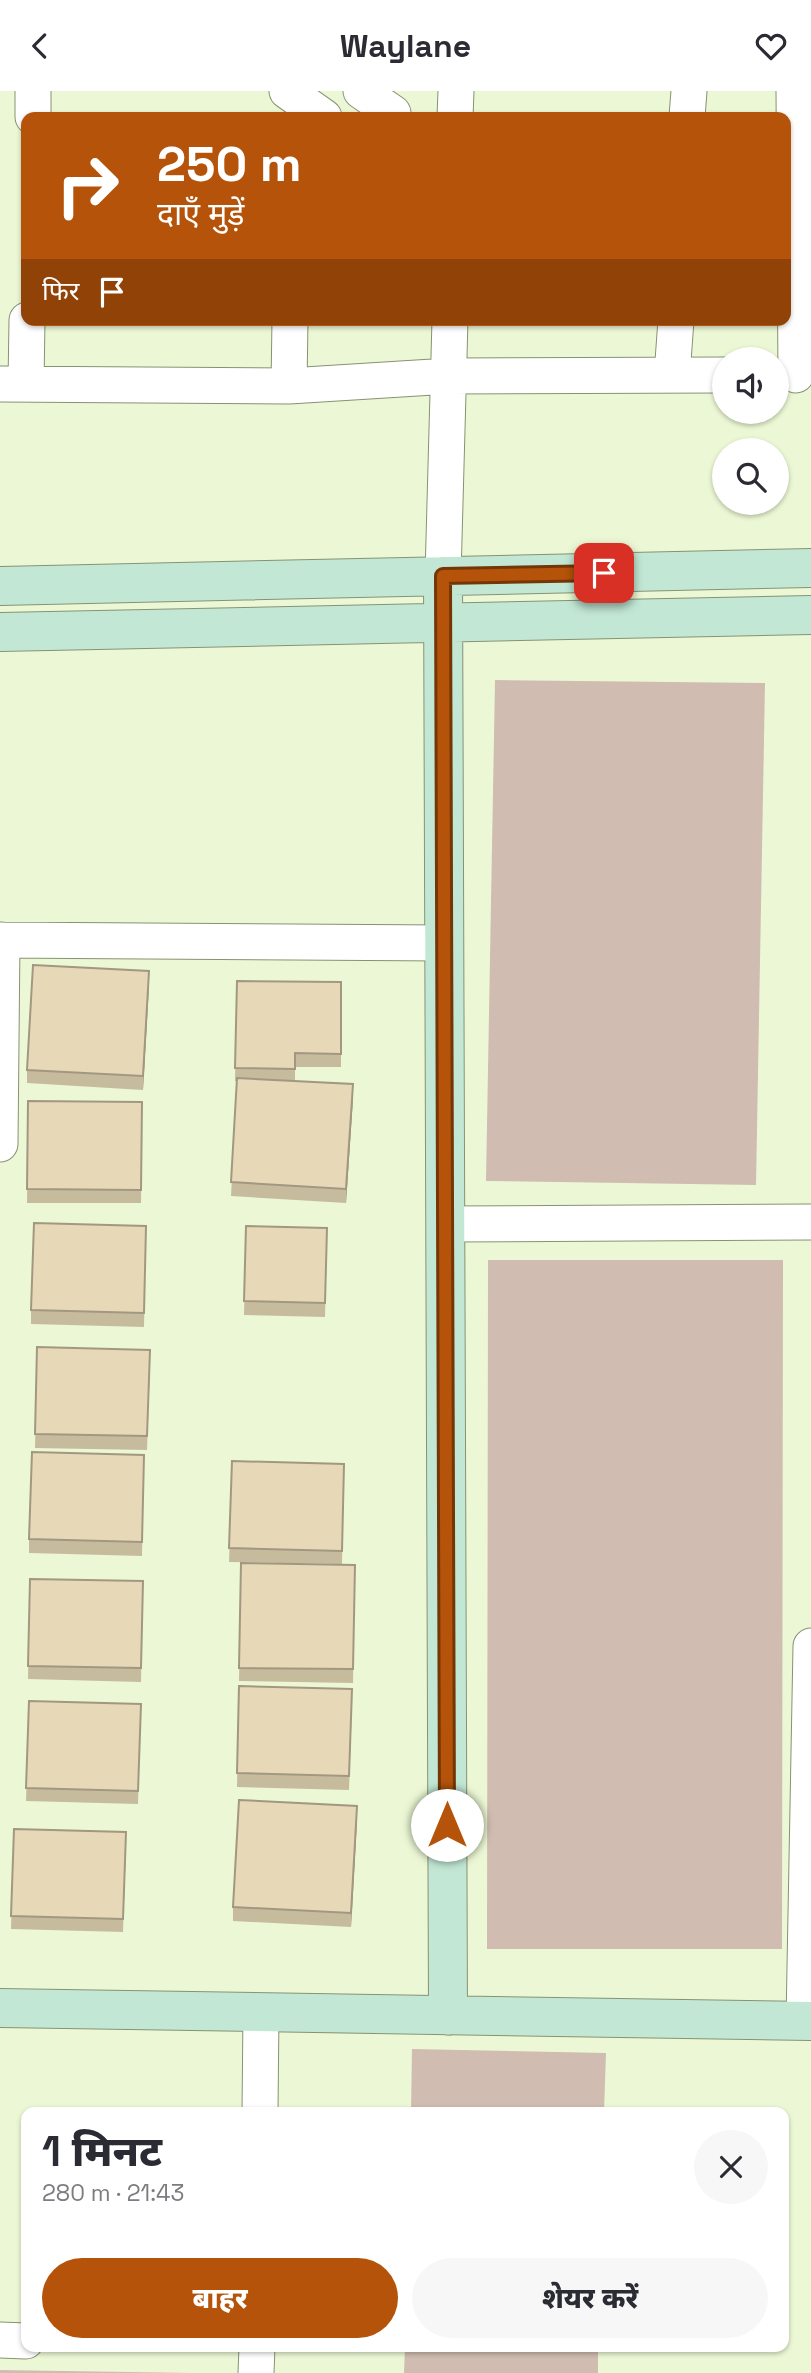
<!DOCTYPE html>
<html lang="hi">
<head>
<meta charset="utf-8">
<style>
	body { margin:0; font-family:"Space Grotesk","Noto Sans Devanagari",sans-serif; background:#f7f7f7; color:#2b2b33; height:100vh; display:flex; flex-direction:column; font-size:26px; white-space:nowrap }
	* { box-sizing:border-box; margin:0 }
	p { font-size:23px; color:#7c7c81 }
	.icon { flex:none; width:38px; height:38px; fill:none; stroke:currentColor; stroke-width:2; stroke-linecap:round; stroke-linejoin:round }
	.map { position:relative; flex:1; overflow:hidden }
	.details { position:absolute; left:21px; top:2016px; width:768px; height:245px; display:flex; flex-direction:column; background:#fff; border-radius:14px; box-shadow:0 2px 5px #0004 }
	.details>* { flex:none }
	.hud { position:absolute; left:21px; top:21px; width:770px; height:214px; border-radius:14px; box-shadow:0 2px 5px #0004; background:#b45309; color:#fff; overflow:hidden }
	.controls { position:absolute; left:712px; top:256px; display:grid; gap:14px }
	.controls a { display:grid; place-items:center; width:77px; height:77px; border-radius:50%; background:#fff; box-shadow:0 2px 5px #0004; font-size:35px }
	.pin { position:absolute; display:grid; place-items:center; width:60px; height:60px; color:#fff; margin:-30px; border-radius:14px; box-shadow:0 4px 10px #0006 }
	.me { position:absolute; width:77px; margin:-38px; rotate:0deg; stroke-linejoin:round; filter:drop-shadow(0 0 5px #0008) }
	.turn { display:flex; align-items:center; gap:24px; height:147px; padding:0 21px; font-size:32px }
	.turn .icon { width:91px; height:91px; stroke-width:2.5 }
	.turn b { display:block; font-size:49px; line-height:60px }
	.then { display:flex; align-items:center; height:66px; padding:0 21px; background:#0003; gap:14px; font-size:26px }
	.round { display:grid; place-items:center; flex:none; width:74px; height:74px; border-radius:37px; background:#f7f7f7 }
	.overview { display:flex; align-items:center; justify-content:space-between; height:119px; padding:0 21px }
	h1 { font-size:42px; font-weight:800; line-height:52px }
	.primary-button { display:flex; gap:14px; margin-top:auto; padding:14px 21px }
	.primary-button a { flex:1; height:80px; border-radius:42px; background:#b45309; color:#fff; font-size:28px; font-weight:800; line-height:80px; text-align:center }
	.primary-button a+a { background:#f7f7f7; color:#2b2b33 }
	header { display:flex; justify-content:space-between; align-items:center; height:91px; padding:0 21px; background:#fff; font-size:32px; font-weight:800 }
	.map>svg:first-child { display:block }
	.green { fill:#d0bcb0 }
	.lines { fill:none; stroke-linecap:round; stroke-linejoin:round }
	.street-casing { stroke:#879272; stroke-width:37 }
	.secondary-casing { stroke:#879272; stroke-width:40 }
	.street { stroke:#fff; stroke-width:35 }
	.secondary { stroke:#c2e8d5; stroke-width:38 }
	.wall { fill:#c7bb9e }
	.shaded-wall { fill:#a29881 }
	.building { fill:#e7d9b8; stroke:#a29881; stroke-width:2 }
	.route-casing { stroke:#753606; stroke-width:18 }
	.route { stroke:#b45309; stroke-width:12 }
</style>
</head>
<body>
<header><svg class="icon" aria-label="back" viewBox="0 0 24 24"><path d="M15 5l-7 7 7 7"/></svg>Waylane<svg class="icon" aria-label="heart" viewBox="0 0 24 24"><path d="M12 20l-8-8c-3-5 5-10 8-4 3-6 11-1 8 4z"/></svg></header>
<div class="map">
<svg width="811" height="2282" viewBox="0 0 811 2282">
	<rect width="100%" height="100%" fill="#ecf8d5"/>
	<!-- green -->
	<path class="green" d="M495 589 765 592 756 1094 486 1090Z
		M488 1169H783L782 1858H487Z
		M412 1958 606 1962 604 2021H411Z
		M405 2256H598V2282H404Z
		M0 2279 192 2282H0Z"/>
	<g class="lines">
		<defs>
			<path id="street" d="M287 0 324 26
				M361 0 393 22
				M794 0 796 284
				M33 26V0
				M455 26 456 0
				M687 26 689 0
				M672 284 676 229
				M0 293 289 295 449 285 724 284
				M26 293 27 229
				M289 295 290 229
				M443 485 450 229
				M0 849 444 852
				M0 1053 2 849
				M445 1133 811 1131
				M804 1930 811 1555
				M260 2021 261 1921
				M0 2249 26 2250
				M256 2282 257 2256"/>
			<path id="secondary" d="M443 485 448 1925
				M0 495 811 477
				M0 541 811 524
				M0 1917 811 1930"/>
		</defs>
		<!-- street casing -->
		<use href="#street" class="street-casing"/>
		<!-- secondary casing -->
		<use href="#secondary" class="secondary-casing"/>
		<!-- street -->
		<use href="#street" class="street"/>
		<!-- secondary -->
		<use href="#secondary" class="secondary"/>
	</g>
	<!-- wall -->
	<path class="wall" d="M237 890 341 891V976H295V990L353 1007 346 1112 231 1105 237 990H235Z
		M149 894 143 999 27 992V979Z
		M28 1010 142 1011 141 1112H27Z
		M146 1135 144 1236 31 1233V1219Z
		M246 1135 327 1150 325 1226 244 1224Z
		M37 1256 150 1273 147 1359 35 1357Z
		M144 1364 142 1465 29 1462V1448Z
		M232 1370 344 1373 342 1473 229 1471Z
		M241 1472 355 1474 353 1592 239 1590Z
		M30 1488 143 1490 141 1591 28 1588Z
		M239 1595 352 1612 349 1699 237 1696Z
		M29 1610 141 1613 138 1713 26 1710Z
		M357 1729 351 1836 233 1830V1816Z
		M14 1738 126 1755 123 1841 11 1838Z"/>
	<!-- shaded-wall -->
	<path class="shaded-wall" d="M149 880V894L143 999V985Z
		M353 993V1007L346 1112V1098Z
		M357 1715V1729L351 1836V1822Z"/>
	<!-- building -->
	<path class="building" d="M33 874 149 880 143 985 27 979Z
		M237 890 341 891V963L295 962V978L235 977Z
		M237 987 353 993 346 1098 231 1091Z
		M28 1010 142 1011 141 1099 27 1098Z
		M34 1132 146 1135 144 1222 31 1219Z
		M246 1135 327 1137 325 1212 244 1210Z
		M37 1256 150 1259 147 1345 35 1343Z
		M32 1361 144 1364 142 1451 29 1448Z
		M232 1370 344 1373 342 1460 229 1457Z
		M241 1472 355 1474 353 1578 239 1577Z
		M30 1488 143 1490 141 1577 28 1575Z
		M239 1595 352 1598 349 1685 237 1682Z
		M29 1610 141 1613 138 1700 26 1697Z
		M239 1709 357 1715 351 1822 233 1816Z
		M14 1738 126 1741 123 1828 11 1825Z"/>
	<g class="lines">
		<defs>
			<path id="route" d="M447 1734 443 485 604 482"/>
		</defs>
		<!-- route casing -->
		<use href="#route" class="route-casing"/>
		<!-- route -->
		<use href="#route" class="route"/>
	</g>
</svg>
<div class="controls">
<a><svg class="icon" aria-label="sound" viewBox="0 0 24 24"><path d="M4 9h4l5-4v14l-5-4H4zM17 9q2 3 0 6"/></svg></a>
<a><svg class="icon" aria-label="search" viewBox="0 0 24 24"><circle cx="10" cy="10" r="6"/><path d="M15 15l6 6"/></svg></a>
</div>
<div class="pin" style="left:604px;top:482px;background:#d93025"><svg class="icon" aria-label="arrive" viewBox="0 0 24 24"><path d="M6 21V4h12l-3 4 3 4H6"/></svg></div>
<svg class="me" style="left:447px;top:1734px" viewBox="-20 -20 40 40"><circle r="19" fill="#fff"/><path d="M0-13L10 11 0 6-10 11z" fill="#b45309"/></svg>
<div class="hud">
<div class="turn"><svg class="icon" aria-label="right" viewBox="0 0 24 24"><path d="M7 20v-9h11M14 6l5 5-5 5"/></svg><div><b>250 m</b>दाएँ मुड़ें</div></div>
<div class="then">फिर<svg class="icon" aria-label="arrive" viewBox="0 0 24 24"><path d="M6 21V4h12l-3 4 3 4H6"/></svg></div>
</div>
<section class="details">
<div class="overview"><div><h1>1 मिनट</h1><p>280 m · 21:43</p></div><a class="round"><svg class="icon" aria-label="close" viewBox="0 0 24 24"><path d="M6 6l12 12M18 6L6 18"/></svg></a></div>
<div class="primary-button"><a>बाहर</a><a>शेयर करें</a></div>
</section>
</div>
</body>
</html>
